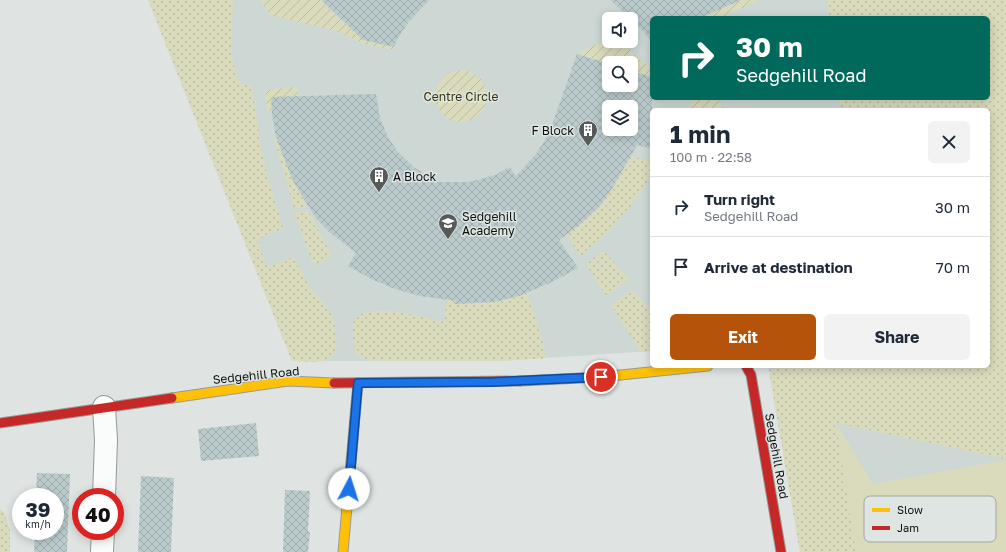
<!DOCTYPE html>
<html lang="en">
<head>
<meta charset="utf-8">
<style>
	body { margin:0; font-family:"Golos Text",sans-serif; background:#f2f2f3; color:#1f2937; height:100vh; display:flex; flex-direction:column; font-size:15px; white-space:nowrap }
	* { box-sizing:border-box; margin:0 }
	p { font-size:13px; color:#747a83 }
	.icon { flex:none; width:22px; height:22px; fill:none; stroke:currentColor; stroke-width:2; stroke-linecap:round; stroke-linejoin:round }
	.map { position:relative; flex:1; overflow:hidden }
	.panel { position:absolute; left:650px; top:108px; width:340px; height:260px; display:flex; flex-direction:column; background:#fff; border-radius:6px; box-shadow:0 2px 10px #0003 }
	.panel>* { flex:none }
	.guide { position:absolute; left:650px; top:16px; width:340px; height:84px; border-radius:6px; box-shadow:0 2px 10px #0003; background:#00695c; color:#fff; overflow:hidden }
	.buttons { position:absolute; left:602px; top:12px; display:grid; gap:8px }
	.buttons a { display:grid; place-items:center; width:36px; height:36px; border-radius:6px; background:#fff; box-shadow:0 2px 10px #0003; font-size:20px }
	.speed { position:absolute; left:12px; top:488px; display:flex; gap:8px; font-size:20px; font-weight:700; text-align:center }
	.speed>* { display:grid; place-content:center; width:52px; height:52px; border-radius:50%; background:#fff; box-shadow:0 2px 10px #0003; line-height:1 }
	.speed small { font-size:10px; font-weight:400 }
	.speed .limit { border:6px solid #d22; background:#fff; color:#111 }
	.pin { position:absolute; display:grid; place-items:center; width:34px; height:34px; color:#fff; margin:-17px; border:2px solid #fff; border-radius:50%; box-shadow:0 1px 4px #0007 }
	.me { position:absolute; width:44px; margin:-22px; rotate:5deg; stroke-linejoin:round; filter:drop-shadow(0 0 3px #0008) }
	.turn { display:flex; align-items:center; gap:14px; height:84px; padding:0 20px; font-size:18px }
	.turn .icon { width:52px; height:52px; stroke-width:2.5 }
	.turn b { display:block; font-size:28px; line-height:34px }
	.round { display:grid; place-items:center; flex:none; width:42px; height:42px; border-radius:6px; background:#f2f2f3 }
	.overview { display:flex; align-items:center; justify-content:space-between; height:68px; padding:0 20px }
	h1 { font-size:24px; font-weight:700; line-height:30px }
	.action { display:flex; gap:8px; margin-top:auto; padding:8px 20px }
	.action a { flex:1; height:46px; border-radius:6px; background:#b45309; color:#fff; font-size:16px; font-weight:700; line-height:46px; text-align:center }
	.action a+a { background:#f2f2f3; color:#1f2937 }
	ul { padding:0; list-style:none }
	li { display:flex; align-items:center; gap:12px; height:60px; padding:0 20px; border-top:1px solid #e0e1e3 }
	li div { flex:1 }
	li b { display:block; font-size:15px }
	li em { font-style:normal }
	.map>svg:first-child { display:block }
	.built { fill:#cdd8d4; fill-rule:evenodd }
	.grass { fill:url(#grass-dots) }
	.garden { fill:url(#garden-furrows) }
	.pitch { fill:#dadbbd }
	.building { fill:url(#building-cross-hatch); fill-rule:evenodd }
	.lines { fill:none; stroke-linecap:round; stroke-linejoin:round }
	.street-casing { stroke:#959997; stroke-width:24 }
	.slow-casing { stroke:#959997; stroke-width:11 }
	.jam-casing { stroke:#959997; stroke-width:11 }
	.street { stroke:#fafbfb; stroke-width:22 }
	.slow { stroke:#ffc107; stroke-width:9 }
	.jam { stroke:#c62828; stroke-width:9 }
	.route-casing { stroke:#114b97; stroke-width:10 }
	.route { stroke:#1a73e8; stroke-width:7 }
	.labels { text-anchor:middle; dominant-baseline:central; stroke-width:3; stroke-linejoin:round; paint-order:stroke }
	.park-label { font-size:12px; fill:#353204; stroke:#dee5e3 }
	.poi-label { font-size:12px; fill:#0e100f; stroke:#dee5e3; text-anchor:start }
	.street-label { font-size:12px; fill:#0e100f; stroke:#dee5e3 }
	.key { fill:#dee5e3; stroke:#a0a5a3; stroke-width:1 }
	.key-label { font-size:11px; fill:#0e100f }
</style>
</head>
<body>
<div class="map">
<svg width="1006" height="552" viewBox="0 0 1006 552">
	<defs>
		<pattern id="grass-dots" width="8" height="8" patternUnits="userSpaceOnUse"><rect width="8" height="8" fill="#dadbbd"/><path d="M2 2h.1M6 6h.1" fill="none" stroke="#babba1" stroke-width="1.8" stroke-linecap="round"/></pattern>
		<pattern id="garden-furrows" width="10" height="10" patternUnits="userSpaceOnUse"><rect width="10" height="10" fill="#dadbbd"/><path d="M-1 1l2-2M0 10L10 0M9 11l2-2" fill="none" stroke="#babba1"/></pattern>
		<pattern id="building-cross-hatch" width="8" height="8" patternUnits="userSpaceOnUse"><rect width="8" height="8" fill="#bbcbcc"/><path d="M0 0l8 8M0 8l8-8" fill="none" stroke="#a0adae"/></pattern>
	</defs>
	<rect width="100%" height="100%" fill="#dfe4e2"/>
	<!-- built -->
	<path class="built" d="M148 0H1006V552H800L768 366H988V110H652V351L501 361H292ZM652 18H988V98H652ZM609 19H631V41H609ZM609 63H631V85H609ZM609 107H631V129H609Z"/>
	<!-- grass -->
	<path class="grass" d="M148 0H233L231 50 237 81 244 85H250C256 104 257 123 260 142 265 171 275 200 283 228L257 240 267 267 293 257 311 289 331 312 334 319 336 351C330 366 305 361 292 361Z
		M826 0H1006V459L836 423 856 552H800L769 370 787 366H988V110H843L838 98H988V18H830Z
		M276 137 292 179 304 200 307 208H294L274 139Z
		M631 156 652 162V172L645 186 627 211 607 233 581 257 566 234 600 206 613 187Z
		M294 212H309L331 255 322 263 312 262Z
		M603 250 629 279 606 296 586 265Z
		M632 290 652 311V351L641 352 611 305Z
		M528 293 547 358 501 361H370L362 358 355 352C354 344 352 333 353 325 358 297 426 318 444 322L447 300H456V304C480 304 505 302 528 293Z
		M0 510H3L10 530V552H0Z"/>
	<!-- garden -->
	<path class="garden" d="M260 0H321L363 40 394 47 393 50 364 44 339 32 270 15Z
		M741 0H759L721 18H700Z
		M609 38V41H621C631 51 639 61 652 67V77L631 71V63H609V64L577 54Z
		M435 96a26 26 0 1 1 52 0a26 26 0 1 1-52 0Z
		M297 87 298 96 272 97V110L267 111 265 90Z
		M693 98H717L725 110H690Z"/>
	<!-- pitch -->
	<path class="pitch" d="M836 423 873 484 1006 460V552H856Z"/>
	<!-- building -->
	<path class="building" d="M321 0H429L407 24 397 40 394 47 363 40Z
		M610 0H741L700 18H652V42L635 22Z
		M577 54 609 64V85H631V71L652 77V149L637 145 613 187 600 206 582 223 559 240 578 268 552 282 519 296 495 302 455 304 456 301 420 296 395 289 371 279 348 266 356 253 328 231 315 217 292 179 276 137 272 114 271 97 376 94 380 118 388 137 398 152 415 168 439 182H468L477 180 495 175 510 167 516 176 536 154 544 142 553 122ZM609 107H631V129H609Z
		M256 423 259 456 201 461 198 429Z
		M37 473 70 474 67 552H34L35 531H55V497H36Z
		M141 476 174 478 171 552H138Z
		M285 490 310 491 308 532H310L308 552H283Z"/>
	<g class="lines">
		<defs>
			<path id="street" d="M104 407 106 440 104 497
				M102 552 103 531"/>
			<path id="slow" d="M520 381 601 377 708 366
				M172 398 288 381 334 383
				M343 552 358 383"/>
			<path id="jam" d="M746 366 751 375 781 552
				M334 383 520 381
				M0 423 172 398"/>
		</defs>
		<!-- street casing -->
		<use href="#street" class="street-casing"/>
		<!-- slow casing -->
		<use href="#slow" class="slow-casing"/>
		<!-- jam casing -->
		<use href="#jam" class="jam-casing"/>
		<!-- street -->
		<use href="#street" class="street"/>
		<!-- slow -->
		<use href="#slow" class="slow"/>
		<!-- jam -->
		<use href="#jam" class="jam"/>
	</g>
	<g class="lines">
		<defs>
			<path id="route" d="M349 489 358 383 492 382 601 377"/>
		</defs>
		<!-- route casing -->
		<use href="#route" class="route-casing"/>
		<!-- route -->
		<use href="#route" class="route"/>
	</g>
	<!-- icons -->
	<defs>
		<symbol id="building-pin" viewBox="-11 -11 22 30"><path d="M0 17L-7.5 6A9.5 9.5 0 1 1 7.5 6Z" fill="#575a59" stroke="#dee5e3"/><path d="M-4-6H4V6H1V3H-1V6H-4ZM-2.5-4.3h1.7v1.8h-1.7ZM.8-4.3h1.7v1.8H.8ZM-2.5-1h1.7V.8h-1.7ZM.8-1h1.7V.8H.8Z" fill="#fff"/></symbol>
		<symbol id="school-pin" viewBox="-11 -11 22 30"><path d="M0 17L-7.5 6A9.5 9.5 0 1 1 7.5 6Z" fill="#575a59" stroke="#dee5e3"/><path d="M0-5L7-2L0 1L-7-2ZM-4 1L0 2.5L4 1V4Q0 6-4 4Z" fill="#fff"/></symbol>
	</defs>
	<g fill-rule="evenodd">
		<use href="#building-pin" x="577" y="119" width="22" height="30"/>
		<use href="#building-pin" x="368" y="165" width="22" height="30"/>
		<use href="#school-pin" x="437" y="212" width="22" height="30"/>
	</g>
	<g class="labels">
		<!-- park labels -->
		<g class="park-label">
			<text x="461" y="96">Centre Circle</text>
		</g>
		<!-- poi labels -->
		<g class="poi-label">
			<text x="574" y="130" text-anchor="end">F Block</text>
			<text x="393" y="176">A Block</text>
			<text x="462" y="216">Sedgehill<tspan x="462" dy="14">Academy</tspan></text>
		</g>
		<!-- street labels -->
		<g class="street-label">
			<text transform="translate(256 375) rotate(-6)">Sedgehill Road</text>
			<text transform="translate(777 456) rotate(80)">Sedgehill Road</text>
		</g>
	</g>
	<!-- legend -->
	<rect x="864" y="496" width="132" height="46" rx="6" class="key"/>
	<rect x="872" y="508" width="18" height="4" fill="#ffc107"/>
	<rect x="872" y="526" width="18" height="4" fill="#c62828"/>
	<g class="key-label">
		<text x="897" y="514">Slow</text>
		<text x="897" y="532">Jam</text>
	</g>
</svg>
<div class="buttons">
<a><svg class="icon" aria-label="sound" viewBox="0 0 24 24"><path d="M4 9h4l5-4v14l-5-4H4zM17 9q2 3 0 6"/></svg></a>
<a><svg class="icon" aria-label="search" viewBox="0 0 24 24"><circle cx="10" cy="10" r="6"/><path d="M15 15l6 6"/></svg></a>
<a><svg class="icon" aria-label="layers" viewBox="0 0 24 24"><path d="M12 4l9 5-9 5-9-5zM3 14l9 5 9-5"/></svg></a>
</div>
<div class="speed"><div>39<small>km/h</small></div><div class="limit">40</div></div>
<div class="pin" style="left:601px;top:377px;background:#d93025"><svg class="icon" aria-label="arrive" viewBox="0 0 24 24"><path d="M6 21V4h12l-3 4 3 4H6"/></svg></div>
<svg class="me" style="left:349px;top:489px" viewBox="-20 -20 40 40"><circle r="19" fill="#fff"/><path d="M0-13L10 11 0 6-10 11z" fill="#1a73e8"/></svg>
<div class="guide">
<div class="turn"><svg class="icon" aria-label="right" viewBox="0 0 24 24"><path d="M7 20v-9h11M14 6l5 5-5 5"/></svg><div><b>30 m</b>Sedgehill Road</div></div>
</div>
<section class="panel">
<div class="overview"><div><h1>1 min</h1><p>100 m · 22:58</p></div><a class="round"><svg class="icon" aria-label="close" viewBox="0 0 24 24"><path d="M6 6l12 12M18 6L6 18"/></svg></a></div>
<ul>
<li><svg class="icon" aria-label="right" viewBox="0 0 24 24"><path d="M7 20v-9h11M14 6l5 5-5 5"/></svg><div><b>Turn right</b><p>Sedgehill Road</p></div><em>30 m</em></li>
<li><svg class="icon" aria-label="arrive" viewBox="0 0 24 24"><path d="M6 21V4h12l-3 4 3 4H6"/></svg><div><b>Arrive at destination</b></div><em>70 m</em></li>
</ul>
<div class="action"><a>Exit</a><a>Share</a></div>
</section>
</div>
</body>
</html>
